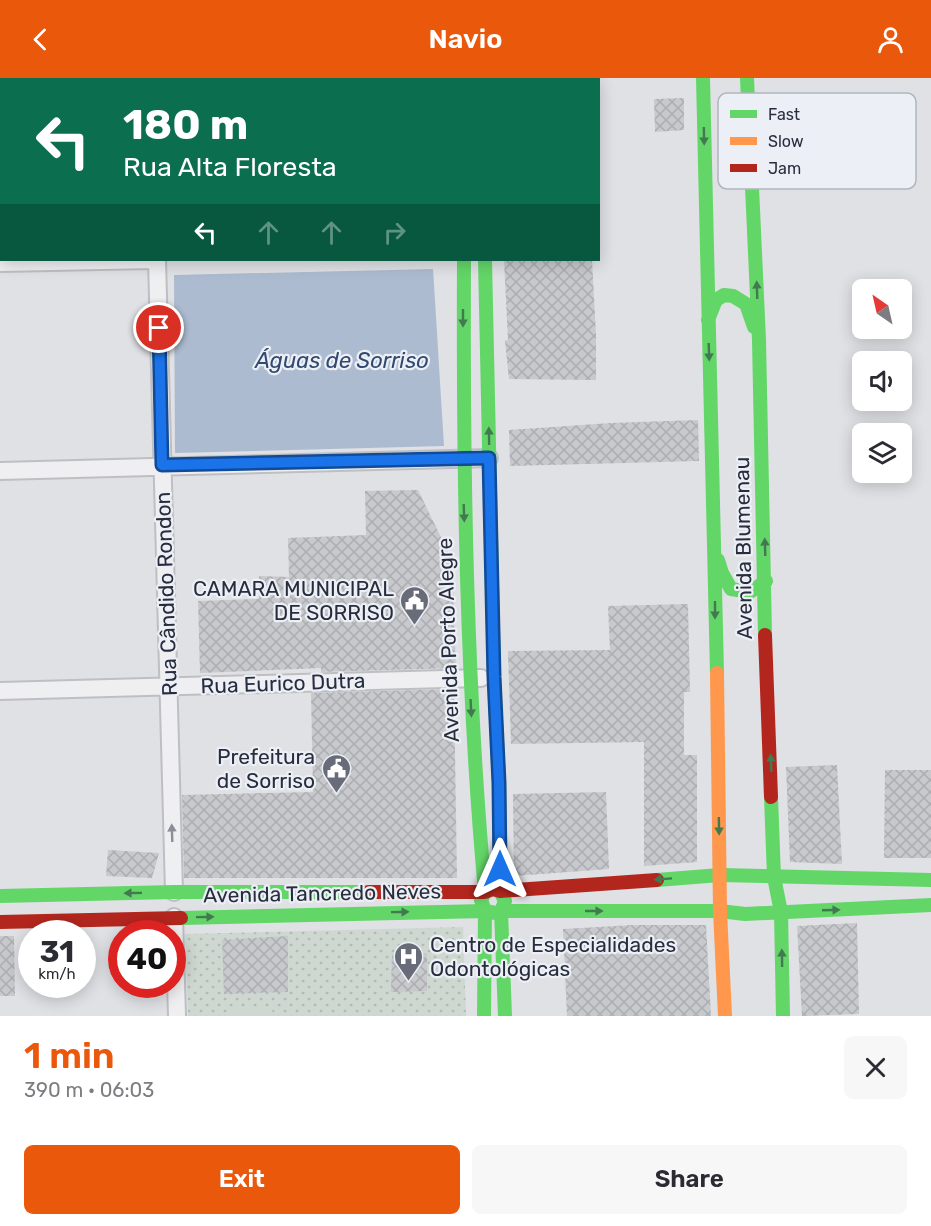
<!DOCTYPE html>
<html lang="en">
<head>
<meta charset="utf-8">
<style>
	body { margin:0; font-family:Rubik,sans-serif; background:#f7f7f7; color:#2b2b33; height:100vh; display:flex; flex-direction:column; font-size:22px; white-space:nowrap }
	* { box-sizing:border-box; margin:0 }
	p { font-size:20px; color:#7c7c81 }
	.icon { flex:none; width:33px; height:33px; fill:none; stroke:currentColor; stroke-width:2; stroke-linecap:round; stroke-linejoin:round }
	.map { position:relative; height:938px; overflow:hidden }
	.drawer { display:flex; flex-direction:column; background:#fff; flex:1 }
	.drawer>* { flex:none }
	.top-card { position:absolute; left:0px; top:0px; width:600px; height:183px; box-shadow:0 3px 15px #0003; background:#0b6e4f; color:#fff; overflow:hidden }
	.needle { width:39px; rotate:326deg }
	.buttons { position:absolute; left:852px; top:201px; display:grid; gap:12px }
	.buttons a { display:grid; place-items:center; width:60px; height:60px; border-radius:9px; background:#fff; box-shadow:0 3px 15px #0003; font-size:30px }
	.speed { position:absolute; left:18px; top:842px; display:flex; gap:12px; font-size:30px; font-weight:700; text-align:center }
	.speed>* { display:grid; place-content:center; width:78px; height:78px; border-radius:50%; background:#fff; box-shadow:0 3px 15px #0003; line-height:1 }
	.speed small { font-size:15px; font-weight:400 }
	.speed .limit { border:9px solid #d22; background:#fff; color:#111 }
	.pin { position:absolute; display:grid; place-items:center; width:51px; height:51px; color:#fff; margin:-26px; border:3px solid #fff; border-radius:50%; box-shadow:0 2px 6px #0007 }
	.me { position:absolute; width:66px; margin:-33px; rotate:0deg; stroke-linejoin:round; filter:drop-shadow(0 0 4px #0008) }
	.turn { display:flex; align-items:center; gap:21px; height:126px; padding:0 24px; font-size:27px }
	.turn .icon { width:78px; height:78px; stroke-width:2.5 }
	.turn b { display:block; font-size:42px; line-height:51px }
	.lanes { display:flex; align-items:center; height:57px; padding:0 24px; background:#0003; justify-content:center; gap:30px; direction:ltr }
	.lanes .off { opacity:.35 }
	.round { display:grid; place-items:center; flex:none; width:63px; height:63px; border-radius:9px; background:#f7f7f7 }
	.head { display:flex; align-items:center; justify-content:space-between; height:102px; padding:0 24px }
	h1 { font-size:36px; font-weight:600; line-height:45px; color:#ea580c }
	.primary-button { display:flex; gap:12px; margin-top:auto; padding:12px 24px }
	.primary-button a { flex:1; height:69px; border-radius:9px; background:#ea580c; color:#fff; font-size:24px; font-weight:600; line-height:69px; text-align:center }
	.primary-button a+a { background:#f7f7f7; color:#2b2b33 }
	header { display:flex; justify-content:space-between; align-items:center; height:78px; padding:0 24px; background:#ea580c; color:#fff; font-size:27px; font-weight:600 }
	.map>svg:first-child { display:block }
	.park { fill:url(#park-dots) }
	.pitch { fill:#ced8d0 }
	.water { fill:#adbbd0 }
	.building { fill:url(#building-cross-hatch) }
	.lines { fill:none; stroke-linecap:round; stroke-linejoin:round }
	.street-casing { stroke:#bebfc3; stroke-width:20 }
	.street { stroke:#efeff1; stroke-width:16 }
	.fast { stroke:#63d668; stroke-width:14 }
	.slow { stroke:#ff974d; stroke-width:14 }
	.jam { stroke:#b3261e; stroke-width:14 }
	.oneway { fill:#427950 }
	.oneway2 { fill:#8b8e97 }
	.route-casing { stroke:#114b97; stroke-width:15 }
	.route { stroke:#1a73e8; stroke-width:10 }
	.labels { text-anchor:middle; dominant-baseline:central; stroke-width:4.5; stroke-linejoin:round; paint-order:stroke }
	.street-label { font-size:21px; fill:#272d3d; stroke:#eceff5 }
	.poi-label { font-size:21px; fill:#272d3d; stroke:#eceff5; text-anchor:end }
	.water-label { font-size:22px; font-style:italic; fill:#314970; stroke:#eceff5 }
	.key { fill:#eceff5; stroke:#b1b5be; stroke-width:1.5 }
	.key-label { font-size:16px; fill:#272d3d }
</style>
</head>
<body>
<header><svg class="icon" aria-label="back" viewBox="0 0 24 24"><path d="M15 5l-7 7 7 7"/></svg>Navio<svg class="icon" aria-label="person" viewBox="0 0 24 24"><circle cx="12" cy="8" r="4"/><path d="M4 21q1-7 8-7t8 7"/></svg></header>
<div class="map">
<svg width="931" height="938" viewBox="0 0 931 938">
	<defs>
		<pattern id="park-dots" width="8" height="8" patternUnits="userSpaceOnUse" patternTransform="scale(1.5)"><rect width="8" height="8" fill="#ced8d0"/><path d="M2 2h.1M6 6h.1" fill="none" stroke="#b1bab4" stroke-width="1.8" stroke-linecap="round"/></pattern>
		<pattern id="building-cross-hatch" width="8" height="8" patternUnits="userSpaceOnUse" patternTransform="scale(1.5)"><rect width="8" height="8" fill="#c7c9cd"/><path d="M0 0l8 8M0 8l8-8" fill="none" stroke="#abadb1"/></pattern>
	</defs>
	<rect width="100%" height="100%" fill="#dfe1e5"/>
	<!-- park -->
	<path class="park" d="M463 849 466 938H188L185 856Z"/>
	<!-- pitch -->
	<path class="pitch" d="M272 929 273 938H228V930Z"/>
	<!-- water -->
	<path class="water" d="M433 191 444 368 175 375 174 197Z"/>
	<!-- building -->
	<path class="building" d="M684 20V52L655 54 654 21Z
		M504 182H592L596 257V302L509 301 505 263 508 262Z
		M698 342 699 383 510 388 509 352 611 345Z
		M418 412 452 482 456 590 321 594V590L200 595 198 523 259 521V498L289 499 288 460 366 457 365 413Z
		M688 526 690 614H684V677H697V784L644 788V664L511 666 508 573 610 572 608 528Z
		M454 611 457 800H184L182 717 313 714 311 615Z
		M837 687 842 786 790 784 786 689Z
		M885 692H931V780H884Z
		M606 714 609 791 514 798 513 716Z
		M108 772 159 775 152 800 106 798Z
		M857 845 859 936 802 938 797 848Z
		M633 847H706L711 938H567L563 851Z
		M0 858H14L15 918H0Z
		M288 858V914L224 916 222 862Z
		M427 875V913L391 914 392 876Z"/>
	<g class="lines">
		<defs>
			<path id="street" d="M153 0V2
				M157 182 174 814
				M0 185 153 182
				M0 393 489 380
				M0 613 481 600
				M174 839 177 938"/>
		</defs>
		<!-- street casing -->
		<use href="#street" class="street-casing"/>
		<!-- street -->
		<use href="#street" class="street"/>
		<!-- fast -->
		<path class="fast" d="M479 0V2
			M703 0 717 595
			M747 0 759 262 765 557
			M464 182C463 393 466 604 485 814L481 822 485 833 484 938
			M485 182 494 599 499 705 500 813 505 823 501 833 505 938
			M708 242 716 222 724 217 733 218 746 226 754 249
			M718 482 722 495 731 511 750 514 766 503
			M771 719 774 799 781 834 783 938
			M657 802 720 797 931 802
			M0 818 174 814H369
			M181 840 485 833 496 835 501 833H720L745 836 931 827"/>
		<!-- slow -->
		<path class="slow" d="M455 0V2
			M717 595 720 833 725 938"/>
		<!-- jam -->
		<path class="jam" d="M765 557 771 719
			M369 814H485L493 811 500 813 657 802
			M0 844 181 840"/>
	</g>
	<!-- one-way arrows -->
	<defs><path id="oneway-solid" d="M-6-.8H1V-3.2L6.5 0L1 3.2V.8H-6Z" transform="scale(1.5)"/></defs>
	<g class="oneway">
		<use href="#oneway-solid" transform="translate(704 58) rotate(89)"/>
		<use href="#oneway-solid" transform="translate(757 212) rotate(-92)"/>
		<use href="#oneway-solid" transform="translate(463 240) rotate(90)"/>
		<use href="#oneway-solid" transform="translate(709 274) rotate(88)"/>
		<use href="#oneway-solid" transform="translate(489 358) rotate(-91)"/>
		<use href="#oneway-solid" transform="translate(464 435) rotate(88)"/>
		<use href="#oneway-solid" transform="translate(765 469) rotate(-92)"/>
		<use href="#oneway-solid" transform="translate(715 532) rotate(90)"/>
		<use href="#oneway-solid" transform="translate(471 630) rotate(87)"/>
		<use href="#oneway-solid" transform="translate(771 685) rotate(-92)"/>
		<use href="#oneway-solid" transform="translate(719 748) rotate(89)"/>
		<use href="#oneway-solid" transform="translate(663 801) rotate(176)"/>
		<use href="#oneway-solid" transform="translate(133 815) rotate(179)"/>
		<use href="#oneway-solid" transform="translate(831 832) rotate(-2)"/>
		<use href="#oneway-solid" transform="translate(594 833)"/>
		<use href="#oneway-solid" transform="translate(400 834) rotate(-1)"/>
		<use href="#oneway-solid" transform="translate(205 839) rotate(-1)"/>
		<use href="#oneway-solid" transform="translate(782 880) rotate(-91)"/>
	</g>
	<use class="oneway2" href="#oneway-solid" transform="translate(172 755) rotate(-92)"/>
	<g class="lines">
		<defs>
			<path id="route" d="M159 250 162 387 489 380 494 599 499 705 500 791"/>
		</defs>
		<!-- route casing -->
		<use href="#route" class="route-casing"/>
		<!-- route -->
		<use href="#route" class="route"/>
	</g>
	<!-- icons -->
	<defs>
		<symbol id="civic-pin" viewBox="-11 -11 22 30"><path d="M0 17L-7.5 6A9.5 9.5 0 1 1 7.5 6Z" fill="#676c78" stroke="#eceff5"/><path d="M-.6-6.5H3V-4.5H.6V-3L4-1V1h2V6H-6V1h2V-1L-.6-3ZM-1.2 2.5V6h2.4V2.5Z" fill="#fff"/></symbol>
		<symbol id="hospital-pin" viewBox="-11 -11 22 30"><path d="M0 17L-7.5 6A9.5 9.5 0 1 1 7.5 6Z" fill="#676c78" stroke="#eceff5"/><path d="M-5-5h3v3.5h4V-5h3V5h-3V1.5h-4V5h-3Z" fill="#fff"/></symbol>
	</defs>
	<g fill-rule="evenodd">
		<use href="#civic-pin" x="398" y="506" width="33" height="45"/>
		<use href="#civic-pin" x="320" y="674" width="33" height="45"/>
		<use href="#hospital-pin" x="392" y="862" width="33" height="45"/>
	</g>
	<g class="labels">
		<!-- street labels -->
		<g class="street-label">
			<text transform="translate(743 470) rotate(-91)">Avenida Blumenau</text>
			<text transform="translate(166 516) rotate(-92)">Rua Cândido Rondon</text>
			<text transform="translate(448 562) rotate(-92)">Avenida Porto Alegre</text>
			<text transform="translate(283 605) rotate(-2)">Rua Eurico Dutra</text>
			<text transform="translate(322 815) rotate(-1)">Avenida Tancredo Neves</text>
		</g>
		<!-- poi labels -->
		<g class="poi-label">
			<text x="394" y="510">CAMARA MUNICIPAL<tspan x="394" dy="24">DE SORRISO</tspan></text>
			<text x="315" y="678">Prefeitura<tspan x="315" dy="24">de Sorriso</tspan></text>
			<text x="430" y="866" text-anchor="start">Centro de Especialidades<tspan x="430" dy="24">Odontológicas</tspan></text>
		</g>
		<!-- water labels -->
		<g class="water-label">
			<text x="342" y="282">Águas de Sorriso</text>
		</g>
	</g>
	<!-- legend -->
	<rect x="718" y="15" width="198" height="96" rx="9" class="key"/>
	<rect x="730" y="32" width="27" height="8" fill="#63d668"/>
	<rect x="730" y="59" width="27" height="8" fill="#ff974d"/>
	<rect x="730" y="86" width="27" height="8" fill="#b3261e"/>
	<g class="key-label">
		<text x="768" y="42">Fast</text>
		<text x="768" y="69">Slow</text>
		<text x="768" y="96">Jam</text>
	</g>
</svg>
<div class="buttons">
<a><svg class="needle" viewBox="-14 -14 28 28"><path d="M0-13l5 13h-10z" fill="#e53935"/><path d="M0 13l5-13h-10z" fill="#7c7c81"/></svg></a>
<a><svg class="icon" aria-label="sound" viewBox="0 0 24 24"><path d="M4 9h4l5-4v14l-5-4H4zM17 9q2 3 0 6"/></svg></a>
<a><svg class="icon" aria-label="layers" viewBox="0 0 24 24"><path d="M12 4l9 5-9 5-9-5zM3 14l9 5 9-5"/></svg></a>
</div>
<div class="speed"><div>31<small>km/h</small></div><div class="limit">40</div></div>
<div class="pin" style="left:159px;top:250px;background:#d93025"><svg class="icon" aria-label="arrive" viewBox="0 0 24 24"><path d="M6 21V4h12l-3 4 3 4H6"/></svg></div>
<svg class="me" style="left:500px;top:791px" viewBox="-20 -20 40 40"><path d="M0-17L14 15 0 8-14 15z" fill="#1a73e8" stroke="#fff" stroke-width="4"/></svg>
<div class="top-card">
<div class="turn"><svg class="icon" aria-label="left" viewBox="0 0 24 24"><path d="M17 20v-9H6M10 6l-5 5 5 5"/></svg><div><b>180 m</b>Rua Alta Floresta</div></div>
<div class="lanes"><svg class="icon" aria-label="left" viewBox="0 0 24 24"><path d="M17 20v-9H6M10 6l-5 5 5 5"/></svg><svg class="icon off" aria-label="ahead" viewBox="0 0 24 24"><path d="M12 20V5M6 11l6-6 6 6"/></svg><svg class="icon off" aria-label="ahead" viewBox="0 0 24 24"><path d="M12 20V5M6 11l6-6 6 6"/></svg><svg class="icon off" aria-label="right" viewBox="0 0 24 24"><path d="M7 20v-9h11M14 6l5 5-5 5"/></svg></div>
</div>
</div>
<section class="drawer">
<div class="head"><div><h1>1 min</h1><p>390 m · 06:03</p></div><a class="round"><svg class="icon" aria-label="close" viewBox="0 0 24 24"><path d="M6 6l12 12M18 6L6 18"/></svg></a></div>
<div class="primary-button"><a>Exit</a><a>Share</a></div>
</section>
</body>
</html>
